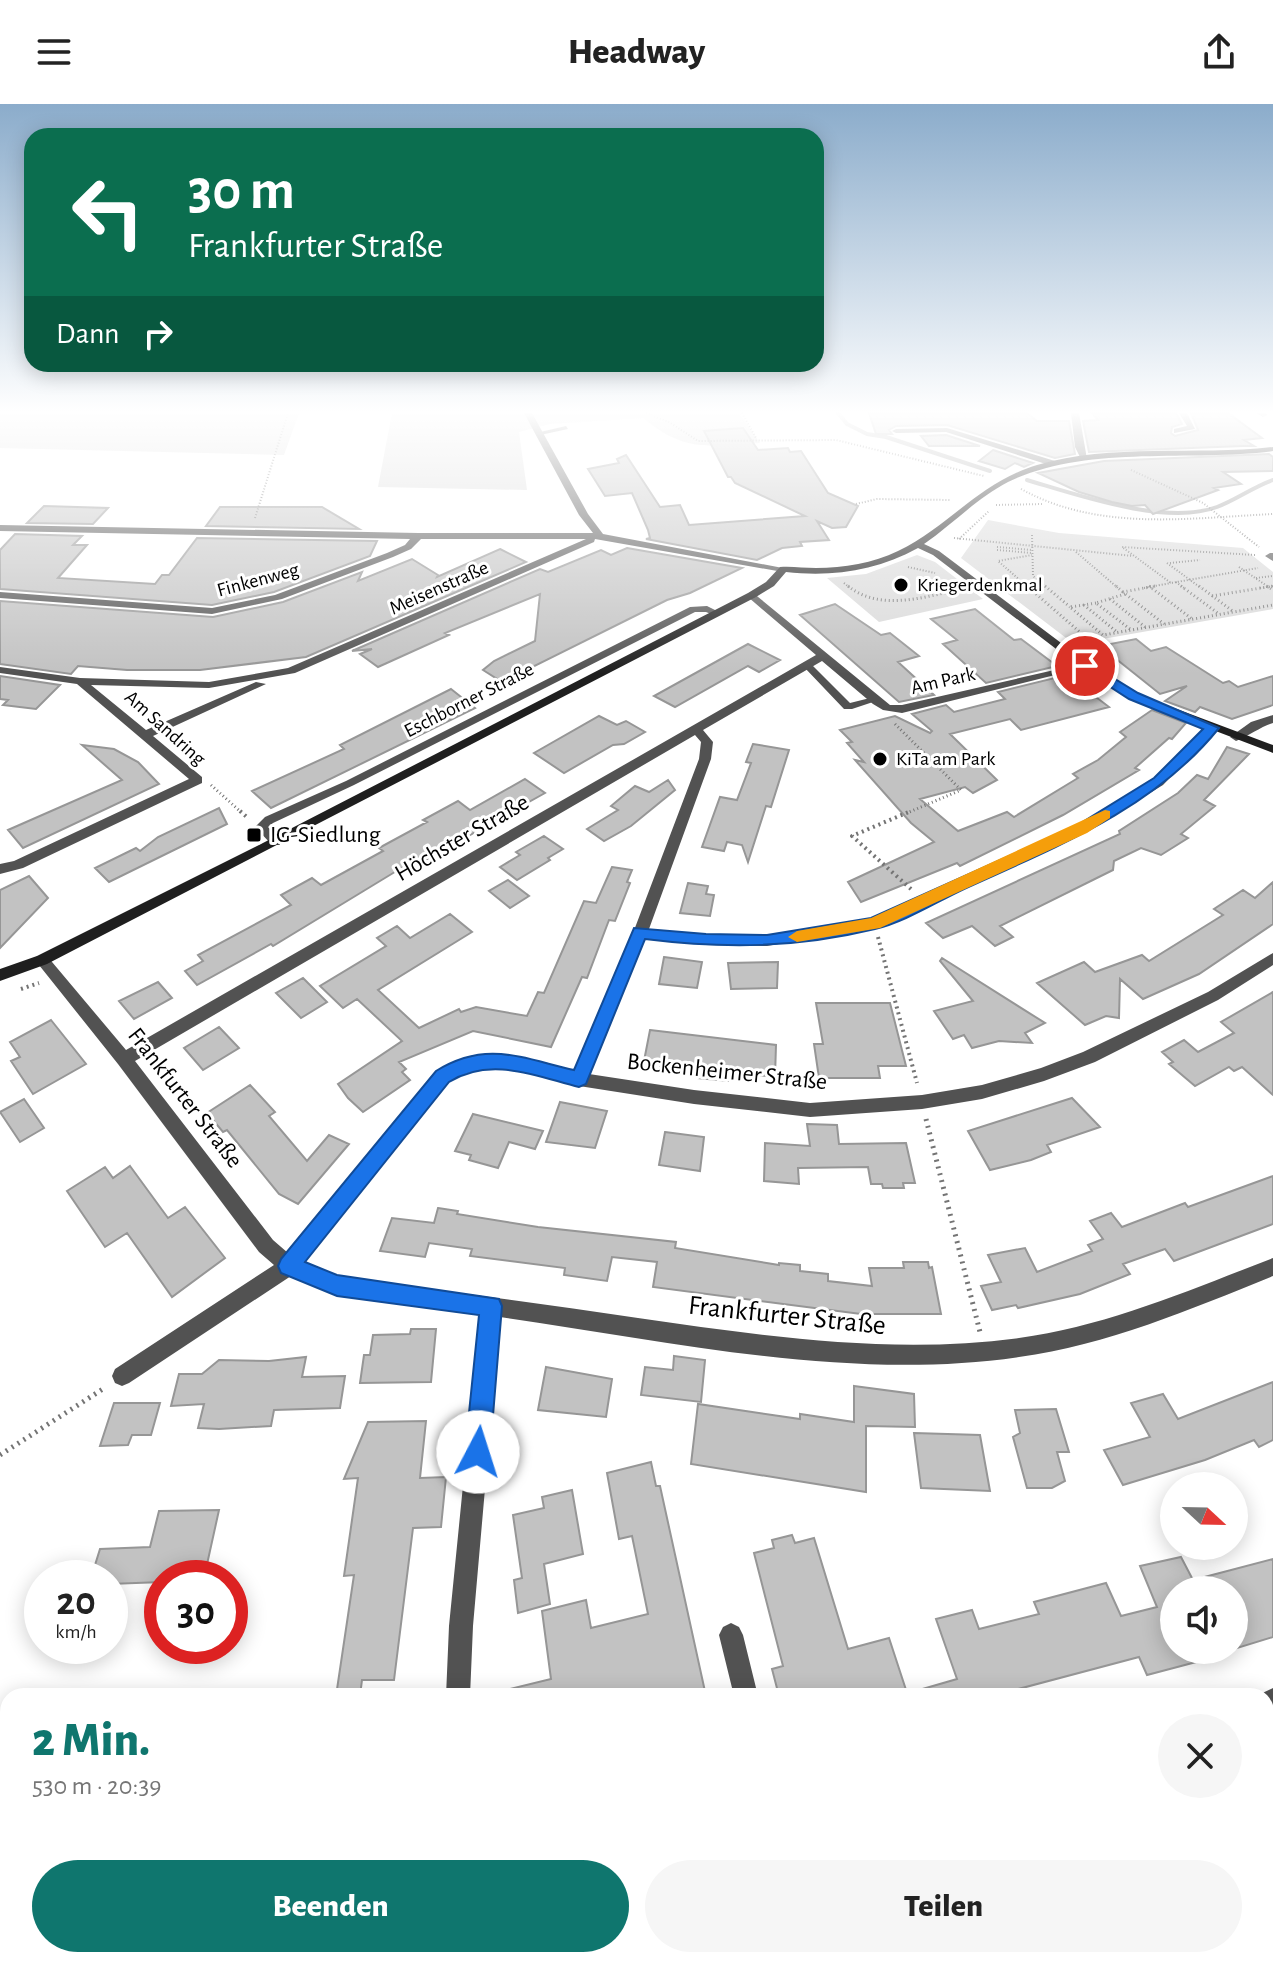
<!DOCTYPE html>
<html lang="de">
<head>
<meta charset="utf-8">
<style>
	body { margin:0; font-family:"Alegreya Sans",sans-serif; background:#f6f6f6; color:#222; height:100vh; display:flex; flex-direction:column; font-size:30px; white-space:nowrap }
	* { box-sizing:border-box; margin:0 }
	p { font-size:26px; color:#767676 }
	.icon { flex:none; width:44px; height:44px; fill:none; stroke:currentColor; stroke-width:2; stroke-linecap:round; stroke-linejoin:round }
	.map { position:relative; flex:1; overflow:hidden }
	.drawer { position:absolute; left:0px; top:1584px; width:1274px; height:280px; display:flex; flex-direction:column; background:#fff; border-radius:24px 24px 0 0; box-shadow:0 4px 20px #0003 }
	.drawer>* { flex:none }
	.hud { position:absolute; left:24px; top:24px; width:800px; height:244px; border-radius:24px; box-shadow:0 4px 20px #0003; background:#0b6e4f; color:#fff; overflow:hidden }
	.needle { width:52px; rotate:112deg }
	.tools { position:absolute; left:1160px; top:1368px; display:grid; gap:16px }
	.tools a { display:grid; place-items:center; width:88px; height:88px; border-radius:50%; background:#fff; box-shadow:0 4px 20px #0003; font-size:40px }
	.speed { position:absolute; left:24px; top:1456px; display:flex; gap:16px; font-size:40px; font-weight:700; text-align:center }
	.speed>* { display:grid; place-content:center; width:104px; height:104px; border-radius:50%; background:#fff; box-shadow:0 4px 20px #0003; line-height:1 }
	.speed small { font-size:20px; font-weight:400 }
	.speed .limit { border:12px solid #d22; background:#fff; color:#111 }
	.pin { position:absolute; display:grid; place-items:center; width:68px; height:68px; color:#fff; margin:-34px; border:4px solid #fff; border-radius:50%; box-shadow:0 2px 8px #0007 }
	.me { position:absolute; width:88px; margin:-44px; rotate:5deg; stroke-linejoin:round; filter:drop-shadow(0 0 6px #0008) }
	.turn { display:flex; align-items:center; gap:28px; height:168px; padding:0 32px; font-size:36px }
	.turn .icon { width:104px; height:104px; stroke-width:2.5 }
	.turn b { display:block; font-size:56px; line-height:68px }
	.then { display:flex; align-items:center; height:76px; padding:0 32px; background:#0003; gap:16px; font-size:30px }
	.round { display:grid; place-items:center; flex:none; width:84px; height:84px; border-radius:42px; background:#f6f6f6 }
	.head { display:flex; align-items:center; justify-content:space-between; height:136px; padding:0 32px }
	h1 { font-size:48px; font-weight:800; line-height:60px; color:#0f766e }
	.action { display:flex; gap:16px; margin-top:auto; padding:16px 32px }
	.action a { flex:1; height:92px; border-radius:48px; background:#0f766e; color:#fff; font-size:32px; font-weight:800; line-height:92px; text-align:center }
	.action a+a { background:#f6f6f6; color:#222 }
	header { display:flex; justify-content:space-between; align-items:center; height:104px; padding:0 32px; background:#fff; font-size:36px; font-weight:800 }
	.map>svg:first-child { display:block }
	.green { fill:#d9d9d9 }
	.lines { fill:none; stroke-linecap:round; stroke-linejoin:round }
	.stream { stroke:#a0a0a0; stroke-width:4 }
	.building { fill:#c2c2c2; stroke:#969696; stroke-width:2 }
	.path-far3 { stroke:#747474; stroke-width:2; stroke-dasharray:1 2; stroke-linecap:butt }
	.path-far2 { stroke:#747474; stroke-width:3; stroke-dasharray:1 3; stroke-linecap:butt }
	.path-far1 { stroke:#747474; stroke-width:4; stroke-dasharray:2 4; stroke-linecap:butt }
	.path { stroke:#747474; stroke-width:5; stroke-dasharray:2 5; stroke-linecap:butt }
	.lane { fill:#525252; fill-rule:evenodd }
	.street { fill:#525252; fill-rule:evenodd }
	.secondary { fill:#1f1f1f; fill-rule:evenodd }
	.route { fill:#1a73e8; stroke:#114b97; stroke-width:2 }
	.slow { fill:#f59e0b }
	.poi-dot { fill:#000; stroke:#fff; stroke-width:3 }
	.labels { text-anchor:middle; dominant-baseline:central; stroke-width:6; stroke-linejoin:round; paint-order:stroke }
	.far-street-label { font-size:20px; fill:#000; stroke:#fff }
	.far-poi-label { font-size:20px; fill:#000; stroke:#fff; text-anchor:start }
	.poi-label { font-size:24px; fill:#000; stroke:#fff; text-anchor:start }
	.street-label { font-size:24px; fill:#000; stroke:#fff }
	.near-street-label { font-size:28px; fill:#000; stroke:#fff }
</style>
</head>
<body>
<header><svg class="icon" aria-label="menu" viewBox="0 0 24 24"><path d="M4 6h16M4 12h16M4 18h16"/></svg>Headway<svg class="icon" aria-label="share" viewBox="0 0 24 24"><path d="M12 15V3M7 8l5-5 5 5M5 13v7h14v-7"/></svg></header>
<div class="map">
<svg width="1273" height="1864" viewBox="0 0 1273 1864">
	<rect width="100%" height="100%" fill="#fff"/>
	<!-- green -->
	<path class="green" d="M0 309H299L284 351 0 344Z
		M392 309H739L760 339C707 342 686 349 643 314L550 320 519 328 527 386 378 383Z
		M988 416 1059 429 1243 444 1273 468V505L1074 540 961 454Z
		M917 451 935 458 983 495 879 518 827 474 866 470Z"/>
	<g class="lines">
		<!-- stream -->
		<path class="stream" d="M838 309 847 320 867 330 886 333 990 367
			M1027 376C1078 391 1166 422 1217 403 1236 396 1253 383 1273 376"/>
	</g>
	<!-- building -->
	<path class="building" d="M869 309H1027L1037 317H1069L1075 350 1055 354 947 321 896 322 889 326 892 330H876Z
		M1092 309H1176L1182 320 1172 323 1171 329 1175 332 1198 326 1191 309H1228L1262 334 1244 336 1254 342H1243L1089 348 1083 317 1098 316Z
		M743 324 758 346 788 344 790 348 801 347 828 389 858 402 846 423 832 424 817 417 829 436 800 438 802 442 782 444 757 456 646 435 650 434 648 426 632 389 605 392 588 365 619 359 617 355 626 351 660 403 680 401 689 421 805 412 735 379 731 373H728L704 327Z
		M946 331 980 342H929L921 332Z
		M993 346 1033 359 1024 363 1015 359 1005 365 979 357Z
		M1269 350 1273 353V367L1223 368 1241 380 1214 384 1218 386 1153 410 1145 401 1132 402 1112 398 1079 388 1038 369 1104 357Z
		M44 402 108 404 93 420 27 419Z
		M220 403H322L359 425 206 422Z
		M15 430 82 432 73 441H87L58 474 155 480 162 471H169L197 434 377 437 370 452 274 488 212 501 0 485V446Z
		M627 444 742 464 690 489 667 496 502 578 483 566 494 557 535 537 540 490 445 529 449 531 378 563 360 550 372 545 352 547 540 465 548 468 601 446 611 451Z
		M500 445 526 458 306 553 200 566H127L78 562 71 570 0 560V497L213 513 283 498 362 468 358 477 412 455 438 471 437 473Z
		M835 500 881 531 890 529 919 552 898 558 934 591 899 598 800 511Z
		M975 505 1014 536 1021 535 1057 562 986 579 943 540 957 536 931 515Z
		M1136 535 1151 547 1166 543 1223 579 1229 577 1238 583 1273 572V601L1232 615 1200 603 1195 608 1165 597 1187 582 1160 590 1100 542Z
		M748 540 780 556 759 568 748 562 675 603 654 592Z
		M1067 571 1109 603 1021 626 1010 615 950 630 997 676 973 689 965 683 920 695 958 727 1007 708 1014 713 1078 674 1073 670 1098 656 1126 633 1120 628 1152 606 1186 619 1172 635 1169 634 1135 664 1139 666 1063 711 960 762 957 759 861 798 848 778 934 738 911 719 855 656 864 658 847 639 852 638 840 626 895 612 930 629 932 627 912 610 946 601 954 608 1005 595 998 588Z
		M0 572 60 581 36 605 3 601 8 596 0 595Z
		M451 585 475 604 271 704 252 687 344 645 340 641Z
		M599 612 617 621 626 617 645 628 624 640 613 641 564 669 534 649Z
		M753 640 789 646 771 703 766 702 748 758 742 741 727 738 724 747 702 743 720 693 737 696 751 659 746 658Z
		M82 641 114 645 138 658 159 680 23 744 8 726 122 676Z
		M1227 643 1249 650 1204 696 1215 702 1181 730 1188 734 1161 751 1141 744 1114 757 1113 766 1000 822 1013 833 995 842 972 822 943 834 926 819 1120 730 1119 727 1178 689 1197 671 1208 675Z
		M525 675 545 689 420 759 416 756 403 763 273 842 271 840 197 881 185 867 203 857 198 851 291 801 281 791 312 774 321 781 383 747 379 744 427 718 423 716 458 697 470 706Z
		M668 676 675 686 631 722 604 737 587 725 618 706 611 702 635 682 649 688Z
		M219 704 227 720 109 778 95 764 136 744 140 747 158 733Z
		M544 732 563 745 548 754 550 756 517 776 500 763 520 751 516 748Z
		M612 763 632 766 627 778 630 779 615 817 609 816 587 874 582 873 551 943 473 927 399 958 406 965 402 968 410 976 363 1008 348 994 338 980 402 937 357 895 343 904 320 882 386 842 377 834 397 822 410 834 450 810 472 828 378 886 419 924 459 905 461 908 476 903 527 912 538 888 544 889 584 797 596 799Z
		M29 772 48 794 0 844V786Z
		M508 776 529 792 510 804 489 787Z
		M1273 778V820L1199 870 1143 895 1120 875 1119 914 1106 912 1085 921 1037 879 1084 858 1095 868 1142 851 1149 857 1223 811 1214 805 1243 786 1255 794Z
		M688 779 708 782 706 790 714 791 710 812 680 809Z
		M664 853 702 858 697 884 659 880Z
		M942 854 1045 919 1025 929 1032 939 999 937 972 944 964 931 953 935 934 907 973 897 940 857Z
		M778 858 777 884 731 885 728 859Z
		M303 874 327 898 301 914 276 889Z
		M158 878 172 894 134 915 119 897Z
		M1273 888V991L1242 963 1234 967 1229 963 1195 982 1169 960 1173 958 1162 948 1184 936 1198 948 1234 929 1221 918Z
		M816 899H890L906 962H878L880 974H819L814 940H823Z
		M51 916 86 960 33 990 11 957 20 953 10 938Z
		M219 923 239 944 203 966 184 944Z
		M650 926 776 941 775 973 728 968V977L698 974 699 968 660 963V960L644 957Z
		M250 981 275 1008 269 1012 307 1057 329 1031 349 1040 298 1100 279 1090 227 1026 223 1028 207 1009Z
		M1072 994 1100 1023 1047 1041 1051 1048 1031 1056 990 1066 968 1027Z
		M24 995 44 1024 20 1038 0 1008Z
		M560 998 607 1007 595 1044 546 1038Z
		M473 1010 543 1027 535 1045 509 1038 498 1064 469 1056 471 1051 455 1047Z
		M807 1020 837 1021 839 1040 906 1039 915 1079H903L904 1084H883L882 1080H871L868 1063 798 1064 799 1080 764 1077 765 1039 810 1042Z
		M665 1028 704 1033 700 1067 659 1061Z
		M130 1062 168 1114 185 1103 225 1154 172 1193 127 1129 105 1143 67 1087 105 1063 113 1074Z
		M1273 1072V1120L1174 1157 1165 1145 1123 1160 1130 1170 1080 1190 1018 1204 1016 1201 992 1206 981 1182 1001 1178 988 1151 1025 1144 1037 1168 1092 1147 1088 1141 1103 1135 1090 1117 1111 1109 1122 1123 1185 1099 1188 1103Z
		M438 1104 458 1107 457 1110 538 1123 676 1138 675 1144 779 1161V1159L800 1161V1167L828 1170V1177L872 1182 869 1164H904L903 1158H928L929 1164 932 1163 941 1210H861L653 1183 657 1158 612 1153 607 1177 564 1171 565 1164 470 1152 472 1145 429 1139 425 1153 380 1147 392 1114 434 1119Z
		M411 1225H436L431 1278 360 1279 364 1251H370L373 1231 410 1230Z
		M674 1252 705 1256 701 1298 641 1291 645 1263 673 1266Z
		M306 1253 302 1273 345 1272 340 1304 274 1306 271 1322 219 1325 198 1324 204 1300 171 1302 179 1270H202L219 1256 269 1257Z
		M546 1263 612 1275 606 1313 538 1306Z
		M1273 1278V1336L1259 1343 1254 1336 1205 1356 1123 1381 1104 1346 1150 1333 1131 1299 1163 1290 1178 1315Z
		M854 1282 914 1290 915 1323 866 1322V1388L691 1360 698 1300 800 1315V1310L854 1318Z
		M114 1299H160L151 1331H132L128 1341 100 1342Z
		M1056 1305 1069 1348H1057L1065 1377 1052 1384H1027L1013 1333 1020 1329 1015 1306Z
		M426 1317 420 1374 446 1373 441 1423 413 1424 394 1576H362L360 1592H336L354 1471 344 1472 358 1374 344 1375 368 1318Z
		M914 1329 980 1331 990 1387 921 1384Z
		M651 1358 656 1382H660L706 1592H511L510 1585 551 1575 542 1507 586 1496 591 1524 648 1510 632 1432 619 1435 607 1369Z
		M572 1386 583 1450 544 1460 550 1500 518 1509 514 1476 522 1474 513 1411 544 1404 542 1393Z
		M219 1406 204 1474H162V1478L110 1480V1474H91L100 1445 150 1443 159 1407Z
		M792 1431 795 1439 814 1434 848 1545 889 1534 908 1592H779L772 1565 783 1562 754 1449 774 1444 772 1436Z
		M1181 1453 1193 1476 1273 1455V1533L1234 1545V1486H1174V1546H1218L1219 1552 1147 1571 1139 1553 992 1592H920L919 1586 957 1575 936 1515 972 1506 979 1525 1039 1510 1034 1498 1106 1479 1121 1512 1157 1503 1140 1462Z"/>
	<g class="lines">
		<!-- path-far3 -->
		<path class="path-far3" d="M646 309 669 318 698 337 836 336 984 372
			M742 309 756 334
			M1131 366 1203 399 1259 443
			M1021 385C1099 428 1188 414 1273 410
			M856 400 877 395 950 396
			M996 401 1043 400
			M255 414 288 309
			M1032 431 1033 472 1047 484
			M954 434 1133 452
			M959 435 989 407
			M997 443 1032 446
			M997 446 1032 449
			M1076 448 1118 484
			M1255 451 1122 443 1171 479 1258 464
			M1167 459 1201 484
			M1170 459 1200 456
			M908 463 935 469
			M1239 463 1270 484
			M1256 474 1272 472
			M1176 478 1184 484
			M844 479 850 484
			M1149 482 1152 484
			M1029 484 998 457 1032 451
			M1144 484 1171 479
			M1260 484 1273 482"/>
		<!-- path-far2 -->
		<path class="path-far2" d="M848 482C879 507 921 494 957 486
			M1027 482 1082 530
			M1045 482 1070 503
			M1116 482 1123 488
			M1149 482 1192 515
			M1155 482 1123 488 1164 520
			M1181 482 1219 510
			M1199 482 1234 508
			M1267 482 1273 486
			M1125 490 1096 499 1130 525
			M1212 492 1273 482
			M1110 495 1145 523
			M1096 499 1084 501 1117 528
			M1084 501 1070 503 1103 531 1273 501
			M895 620 961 686 907 709
			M211 681 242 709"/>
		<!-- path-far1 -->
		<path class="path-far1" d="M240 707 249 715
			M911 785 852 732 911 707
			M878 833 917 979
			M21 885 39 879"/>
		<!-- path -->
		<path class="path" d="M926 1015 980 1228
			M0 1351 106 1283"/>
		<!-- lane -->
		<path class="lane" d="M566 322 568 325 540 331 536 329Z
			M707 502 721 509 716 512 706 508H695L354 681 273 719 268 723 280 735V741H272L255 723 265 713 346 677 690 503Z
			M804 559H810L850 599 874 593 879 596 852 605H844L804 563Z"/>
		<!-- street -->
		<path class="street" d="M524 309H532L588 410 603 430 788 465 783 468 595 435 594 438 295 569 209 584 91 581 146 626 256 578 266 580 153 632 202 673V679L23 764 0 770V760L14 757 189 675 77 580 0 569V563L80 574 209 578 288 564 586 435H421L411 445 393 453 282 495 212 510 0 494V488L212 504 275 491 387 449 405 441 410 435 0 427V421L418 429H593L579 411Z
			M1071 309H1079L1087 355H1081L1075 343Z
			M1179 309H1187L1195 325 1174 329V325L1187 322Z
			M1256 309H1266L1267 311 1263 313Z
			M947 324 1055 357 1056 359 1049 361 946 328 896 329 892 327 896 325Z
			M1270 449H1273V457L1265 452Z
			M752 488 890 601H902L1085 559 1091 562 902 609 883 606 873 600 822 557 703 626 713 638 711 655 649 825 706 831 767 832 872 814 1076 722 1155 675 1208 621 1212 620 1218 624 1163 681 1086 728 880 823 767 842 706 841 645 835 589 970 694 986 810 999 922 991 982 981 1041 964 1083 948 1208 888 1273 849V861L1218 896 1095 958 1044 977 982 995 922 1005 810 1013 694 1000 579 982 496 961 464 968 449 978 303 1159 338 1173C438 1186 538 1199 638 1214 764 1232 891 1251 1019 1234 1107 1222 1190 1186 1273 1154V1172C1191 1205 1107 1241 1019 1253 847 1278 670 1237 500 1213L473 1522 470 1592H446L449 1522 480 1211 337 1191 291 1172 129 1279 122 1282 115 1279 112 1272 115 1265 274 1161 259 1148 118 960 35 856 37 852H47L126 946 816 551 748 493 747 491ZM695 631 701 638 699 655 633 829 574 967C522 955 486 937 437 968L288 1149 273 1136 135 957Z
			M1273 611V619C1260 623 1249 632 1236 637L1230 633 1251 618Z
			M731 1519 739 1523 743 1531 758 1592H734L719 1531 723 1523Z
			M1273 1584V1608L1266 1610V1592H1256Z
			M394 1856H422V1864H394Z"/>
		<!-- secondary -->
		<path class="secondary" d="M1273 343V347C1188 358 1086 340 1008 378 977 394 953 420 924 440L939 447 1089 560 1137 590 1273 641V649L1129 594 1081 564 933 451 918 444C877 467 832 473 786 468L774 482 756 493 47 860 0 877V865L37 852 261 740 748 489 766 478 780 463C791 462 804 464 816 464 844 464 873 459 898 447 950 422 978 379 1037 361 1113 339 1195 352 1273 343Z"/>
	</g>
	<!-- sky -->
	<linearGradient id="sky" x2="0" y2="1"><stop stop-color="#8baccb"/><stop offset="0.54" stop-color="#fff"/><stop offset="1" stop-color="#fff" stop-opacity="0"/></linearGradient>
	<rect width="1273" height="570" fill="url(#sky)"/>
	<!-- route -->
	<path class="route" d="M1081 559H1089L1138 589 1219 624C1154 705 1056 743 964 785 936 798 905 818 875 825 797 844 725 845 645 835L586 980 579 983C535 972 491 952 449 978L305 1158 337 1171 499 1195 502 1202 490 1348 486 1356 478 1360 469 1356 465 1348 479 1211 337 1192 281 1169 278 1162 281 1155 436 967C486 936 521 954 574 966L634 824 706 830 767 831 871 814 1076 722 1154 674 1203 625 1129 595 1081 564Z"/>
	<!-- slow -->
	<path class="slow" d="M1105 706 1110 707V714L1087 729 880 824 797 838 788 833 797 827 871 814Z"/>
	<!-- markers -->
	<g class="poi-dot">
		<circle cx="901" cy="481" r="8"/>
		<circle cx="880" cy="655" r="8"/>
		<rect x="246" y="723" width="16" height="16" rx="4"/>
	</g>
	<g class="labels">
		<!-- far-street labels -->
		<g class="far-street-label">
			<text transform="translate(258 476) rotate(-15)">Finkenweg</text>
			<text transform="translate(439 484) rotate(-24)">Meisenstraße</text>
			<text transform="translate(943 577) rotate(-13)">Am Park</text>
			<text transform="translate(469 596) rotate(-27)">Eschborner Straße</text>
			<text transform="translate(165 624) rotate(42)">Am Sandring</text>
		</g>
		<!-- far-poi labels -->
		<g class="far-poi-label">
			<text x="917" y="481">Kriegerdenkmal</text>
			<text x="896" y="655">KiTa am Park</text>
		</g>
		<!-- poi labels -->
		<g class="poi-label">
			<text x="270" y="731">IG-Siedlung</text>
		</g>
		<!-- street labels -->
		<g class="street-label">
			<text transform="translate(462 734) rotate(-30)">Höchster Straße</text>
			<text transform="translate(727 968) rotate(6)">Bockenheimer Straße</text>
			<text transform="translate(185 994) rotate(52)">Frankfurter Straße</text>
		</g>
		<!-- near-street labels -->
		<g class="near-street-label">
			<text transform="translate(787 1212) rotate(6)">Frankfurter Straße</text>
		</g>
	</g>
</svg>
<div class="tools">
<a><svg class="needle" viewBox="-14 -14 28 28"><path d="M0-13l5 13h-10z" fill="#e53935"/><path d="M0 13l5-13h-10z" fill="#767676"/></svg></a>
<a><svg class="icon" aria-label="sound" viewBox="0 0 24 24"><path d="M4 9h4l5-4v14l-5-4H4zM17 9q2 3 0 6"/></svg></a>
</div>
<div class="speed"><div>20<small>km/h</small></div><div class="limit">30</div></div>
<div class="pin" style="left:1085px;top:562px;background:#d93025"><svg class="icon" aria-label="arrive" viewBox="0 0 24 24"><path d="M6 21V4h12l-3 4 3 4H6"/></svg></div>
<svg class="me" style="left:478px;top:1348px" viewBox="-20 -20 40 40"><circle r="19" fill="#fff"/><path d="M0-13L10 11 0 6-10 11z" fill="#1a73e8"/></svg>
<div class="hud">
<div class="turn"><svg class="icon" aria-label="left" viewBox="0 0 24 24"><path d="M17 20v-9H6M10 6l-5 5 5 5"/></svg><div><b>30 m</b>Frankfurter Straße</div></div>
<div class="then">Dann<svg class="icon" aria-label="right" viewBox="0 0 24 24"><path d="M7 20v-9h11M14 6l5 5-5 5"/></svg></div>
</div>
<section class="drawer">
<div class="head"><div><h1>2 Min.</h1><p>530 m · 20:39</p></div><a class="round"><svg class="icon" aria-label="close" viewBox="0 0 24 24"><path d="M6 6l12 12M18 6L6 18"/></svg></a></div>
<div class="action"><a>Beenden</a><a>Teilen</a></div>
</section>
</div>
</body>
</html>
